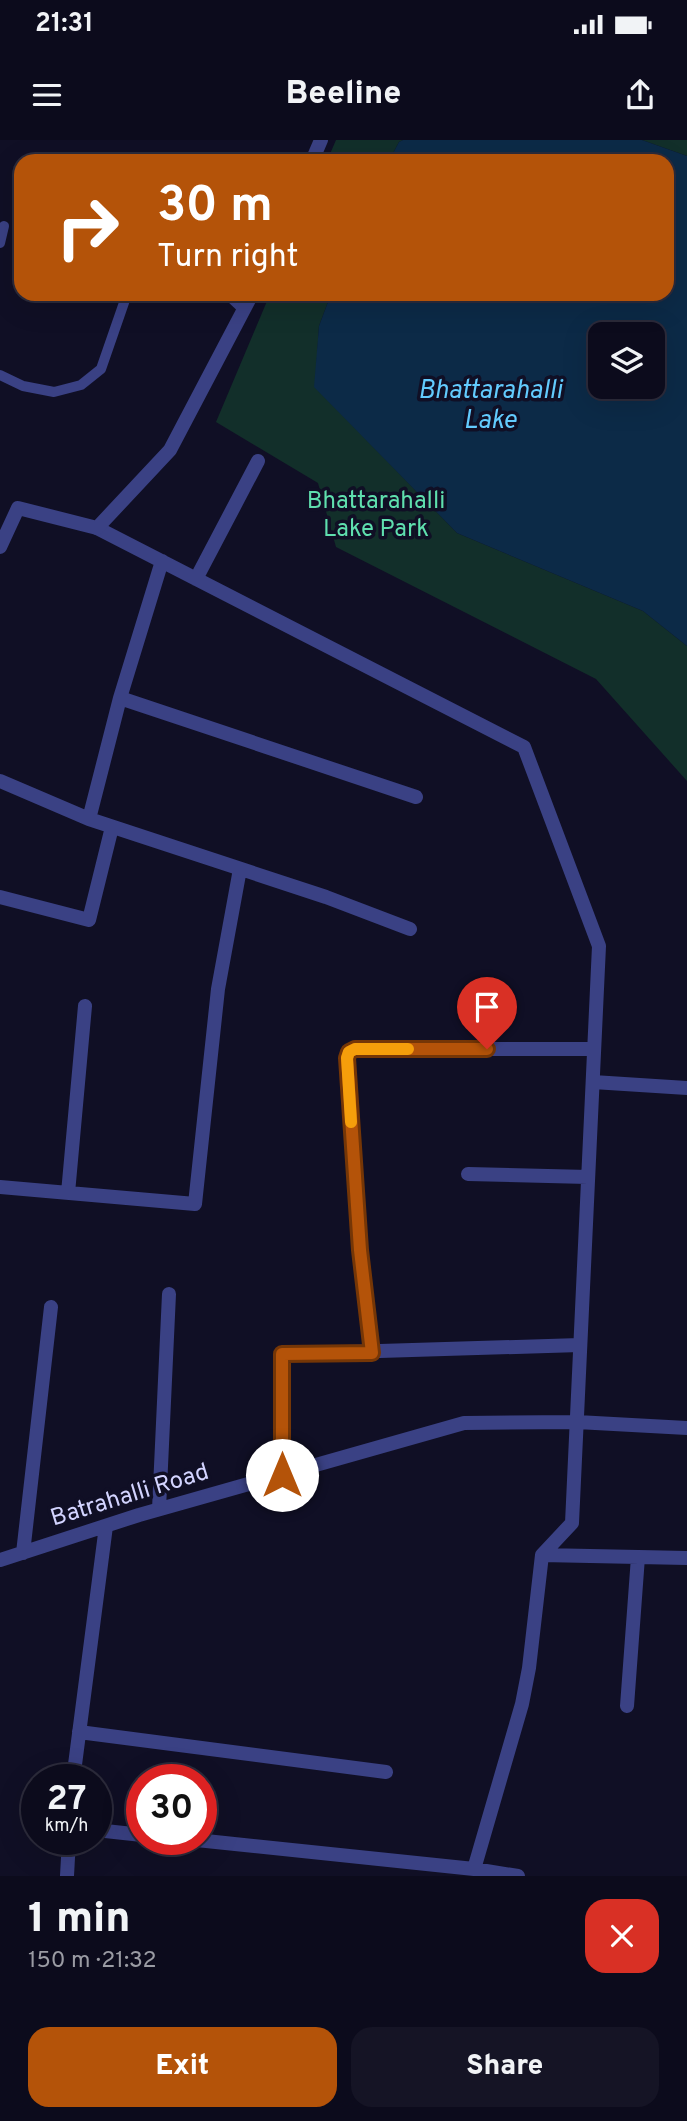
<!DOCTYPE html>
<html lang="en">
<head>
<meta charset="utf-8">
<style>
	body { margin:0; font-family:Overpass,sans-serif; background:#151425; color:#f1f3f6; height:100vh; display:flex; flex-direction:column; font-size:26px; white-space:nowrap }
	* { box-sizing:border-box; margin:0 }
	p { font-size:23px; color:#9a9ba3 }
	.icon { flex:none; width:38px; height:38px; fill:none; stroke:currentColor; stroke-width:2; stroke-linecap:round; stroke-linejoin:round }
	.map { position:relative; height:1736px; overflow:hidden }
	.details { display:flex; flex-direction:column; background:#0c0b1c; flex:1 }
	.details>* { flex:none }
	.top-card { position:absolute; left:14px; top:14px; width:660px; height:147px; border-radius:21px; box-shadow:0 7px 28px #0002,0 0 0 2px #2c2b3b; background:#b45309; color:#fff; overflow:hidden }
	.tools { position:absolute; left:588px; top:182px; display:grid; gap:14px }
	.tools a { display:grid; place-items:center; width:77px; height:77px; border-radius:14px; background:#0c0b1c; box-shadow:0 7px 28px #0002,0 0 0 2px #2c2b3b; font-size:35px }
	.speed { position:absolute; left:21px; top:1624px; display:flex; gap:14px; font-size:35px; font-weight:700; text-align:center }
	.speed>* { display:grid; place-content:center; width:91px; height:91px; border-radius:50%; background:#0c0b1c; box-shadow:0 7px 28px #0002,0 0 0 2px #2c2b3b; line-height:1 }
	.speed small { font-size:18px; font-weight:400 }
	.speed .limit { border:10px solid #d22; background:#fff; color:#111 }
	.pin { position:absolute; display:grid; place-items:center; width:60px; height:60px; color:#fff; margin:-72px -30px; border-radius:50% 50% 50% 0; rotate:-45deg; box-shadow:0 0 7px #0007 }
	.pin .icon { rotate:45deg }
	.me { position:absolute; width:77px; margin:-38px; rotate:0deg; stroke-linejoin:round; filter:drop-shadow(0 0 5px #0008) }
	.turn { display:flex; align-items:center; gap:24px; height:147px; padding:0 28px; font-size:32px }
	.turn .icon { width:91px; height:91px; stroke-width:2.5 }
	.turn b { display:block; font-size:49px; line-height:60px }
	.round { display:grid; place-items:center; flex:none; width:74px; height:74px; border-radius:21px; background:#151425 }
	.head { display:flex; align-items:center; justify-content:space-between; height:119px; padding:0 28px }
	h1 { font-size:42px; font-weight:800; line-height:52px }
	.primary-button { display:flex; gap:14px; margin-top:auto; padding:14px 28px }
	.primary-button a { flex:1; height:80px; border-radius:21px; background:#b45309; color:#fff; font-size:28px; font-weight:800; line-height:80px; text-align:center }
	.primary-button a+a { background:#151425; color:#f1f3f6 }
	.status { display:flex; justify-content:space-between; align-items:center; height:49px; padding:0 35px; background:#0c0b1c; direction:ltr }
	.status svg { height:19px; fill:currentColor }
	header { display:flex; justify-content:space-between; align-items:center; height:91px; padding:0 28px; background:#0c0b1c; font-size:32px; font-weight:800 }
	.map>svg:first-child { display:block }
	.green { fill:#122f2a }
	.water { fill:#0c2a47; fill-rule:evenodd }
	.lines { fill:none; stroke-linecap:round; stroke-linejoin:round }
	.service { stroke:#3a4184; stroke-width:10 }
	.minor { stroke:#3a4184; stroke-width:14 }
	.tertiary { stroke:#3a4184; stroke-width:14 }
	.route-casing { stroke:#753606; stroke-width:18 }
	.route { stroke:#b45309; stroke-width:12 }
	.slow { stroke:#f59e0b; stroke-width:12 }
	.labels { text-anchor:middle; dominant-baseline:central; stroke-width:7; stroke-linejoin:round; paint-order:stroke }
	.park-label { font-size:24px; fill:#5fdfae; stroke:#100f25 }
	.street-label { font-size:24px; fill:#d3d4ff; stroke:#100f25 }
	.water-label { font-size:26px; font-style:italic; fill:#62cbfe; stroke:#100f25 }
</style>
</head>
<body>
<div class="status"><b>21:31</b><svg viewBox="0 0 49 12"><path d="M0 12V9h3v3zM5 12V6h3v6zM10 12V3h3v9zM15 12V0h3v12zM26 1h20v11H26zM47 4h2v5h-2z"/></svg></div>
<header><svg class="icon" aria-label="menu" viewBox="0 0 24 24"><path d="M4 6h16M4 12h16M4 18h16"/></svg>Beeline<svg class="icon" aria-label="share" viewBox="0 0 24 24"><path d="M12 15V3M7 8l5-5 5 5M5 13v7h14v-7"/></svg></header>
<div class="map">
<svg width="687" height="1736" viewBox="0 0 687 1736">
	<rect width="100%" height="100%" fill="#100f25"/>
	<!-- green -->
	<path class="green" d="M336 0H403L399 2 389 21H327Z
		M642 0H687V16Z
		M270 154H331L319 186 315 247 457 393 643 471 687 506V641L596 539 336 407 318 343 216 282Z"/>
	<!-- water -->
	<path class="water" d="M403 0H642L687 16V506L643 471 457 393 314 247 319 186 331 154H667V21H389L399 2ZM600 194H653V247H600Z"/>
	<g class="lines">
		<!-- service -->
		<path class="service" d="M0 103 4 86
			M227 154 244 170
			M0 235 23 246 54 252 81 245 101 229 127 154"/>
		<!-- minor -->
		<path class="minor" d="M97 388 524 607 599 806 572 1383 542 1415 529 1528 522 1564 472 1736
			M196 439 258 321
			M120 558 162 421
			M0 641 89 679 326 757 410 789
			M89 679 120 558 416 657
			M0 757 89 780 112 687
			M593 942 687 948
			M468 1034 588 1037
			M0 1047 195 1064 218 849 240 729
			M68 1053 85 866
			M372 1213 361 1110 347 918 349 912 355 909H594
			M282 1335V1214L580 1205
			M159 1369 169 1154
			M23 1413 51 1167
			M542 1415 687 1418
			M0 1420 139 1375 464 1283 577 1282 687 1288
			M627 1566 638 1417
			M79 1592 386 1632
			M73 1640 106 1386
			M96 1690 142 1695
			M187 1699 474 1729 518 1736
			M67 1736 69 1699"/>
		<!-- tertiary -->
		<path class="tertiary" d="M312 21 321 0
			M0 407 18 368 97 388 170 310 252 154"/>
	</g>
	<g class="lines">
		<defs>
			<path id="route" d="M282 1335V1214L372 1213 360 1110 347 918 349 912 355 909H487"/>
		</defs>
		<!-- route casing -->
		<use href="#route" class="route-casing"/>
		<!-- route -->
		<use href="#route" class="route"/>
		<!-- slow -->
		<path class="slow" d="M351 982 347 918 349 912 355 909H408"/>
	</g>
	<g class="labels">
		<!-- park labels -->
		<g class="park-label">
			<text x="376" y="362">Bhattarahalli<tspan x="376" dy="28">Lake Park</tspan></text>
		</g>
		<!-- street labels -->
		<g class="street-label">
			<text transform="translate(130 1356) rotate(-17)">Batrahalli Road</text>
		</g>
		<!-- water labels -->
		<g class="water-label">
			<text x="490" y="251">Bhattarahalli<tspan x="490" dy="30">Lake</tspan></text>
		</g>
	</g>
</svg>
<div class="tools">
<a><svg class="icon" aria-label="layers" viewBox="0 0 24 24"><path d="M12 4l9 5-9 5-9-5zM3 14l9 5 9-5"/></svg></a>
</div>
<div class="speed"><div>27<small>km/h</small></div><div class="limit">30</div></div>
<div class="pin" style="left:487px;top:909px;background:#d93025"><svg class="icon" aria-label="arrive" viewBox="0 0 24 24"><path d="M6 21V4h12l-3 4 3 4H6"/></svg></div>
<svg class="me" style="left:282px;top:1335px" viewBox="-20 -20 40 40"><circle r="19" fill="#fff"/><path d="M0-13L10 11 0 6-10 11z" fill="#b45309"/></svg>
<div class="top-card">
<div class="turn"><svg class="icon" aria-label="right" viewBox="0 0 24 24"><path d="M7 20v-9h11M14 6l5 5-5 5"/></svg><div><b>30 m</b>Turn right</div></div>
</div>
</div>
<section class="details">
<div class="head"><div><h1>1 min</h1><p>150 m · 21:32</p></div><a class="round" style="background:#d93025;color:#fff"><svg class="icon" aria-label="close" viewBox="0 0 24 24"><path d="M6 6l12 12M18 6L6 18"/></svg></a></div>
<div class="primary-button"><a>Exit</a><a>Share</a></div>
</section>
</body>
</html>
